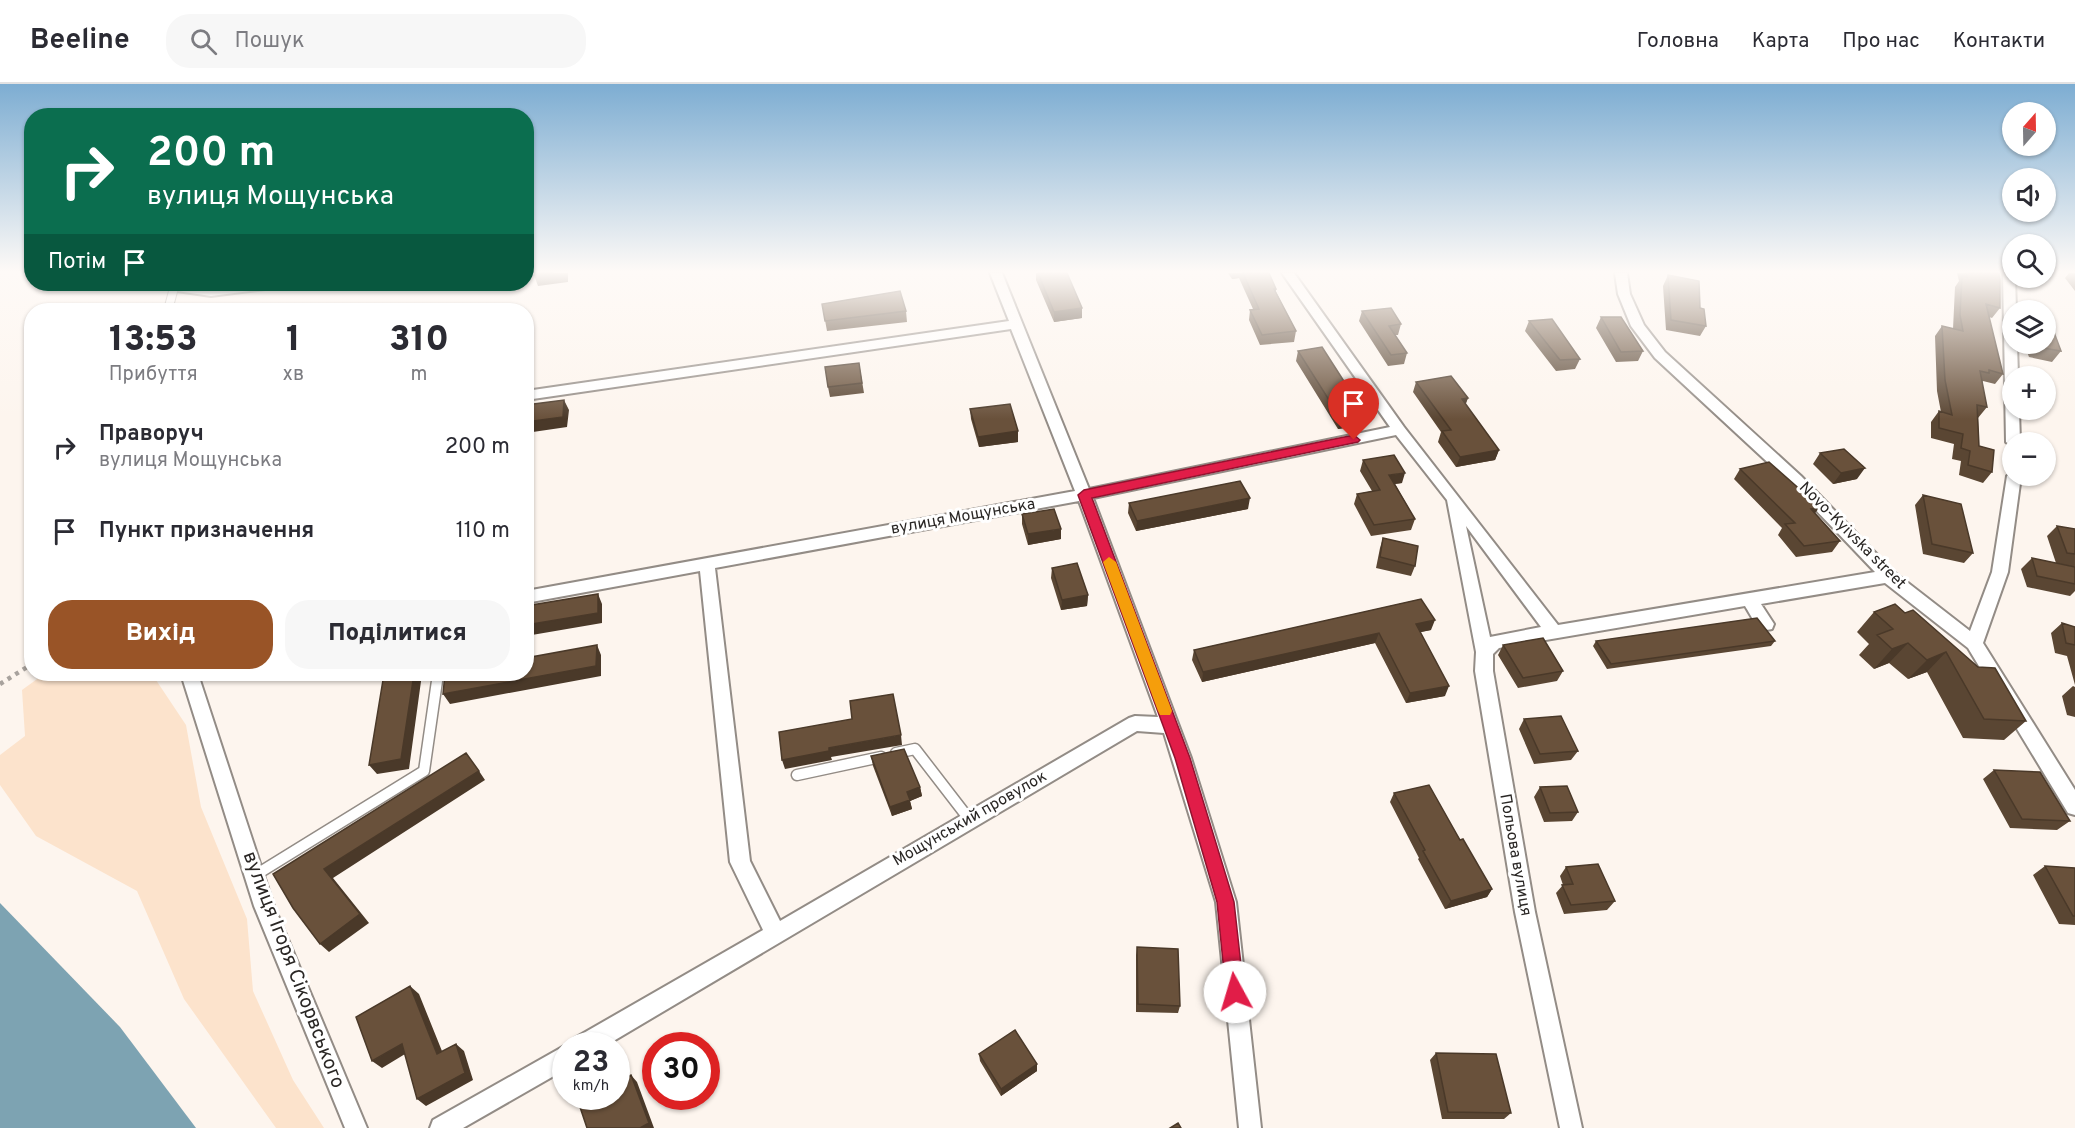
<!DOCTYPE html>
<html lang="uk">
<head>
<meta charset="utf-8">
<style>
	body { margin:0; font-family:Overpass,sans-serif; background:#f7f7f7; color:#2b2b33; height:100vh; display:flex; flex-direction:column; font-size:22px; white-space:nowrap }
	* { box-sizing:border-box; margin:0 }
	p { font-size:20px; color:#7c7c81 }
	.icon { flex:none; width:33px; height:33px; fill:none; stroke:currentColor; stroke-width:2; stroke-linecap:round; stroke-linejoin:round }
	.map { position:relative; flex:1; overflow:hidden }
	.side { position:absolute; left:24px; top:219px; width:510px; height:378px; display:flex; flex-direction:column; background:#fff; border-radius:24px; box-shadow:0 2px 4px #0004 }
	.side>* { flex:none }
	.hud { position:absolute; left:24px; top:24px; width:510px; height:183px; border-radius:24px; box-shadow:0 2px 4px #0004; background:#0b6e4f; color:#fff; overflow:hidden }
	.needle { width:39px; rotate:20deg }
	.fabs { position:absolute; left:2002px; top:18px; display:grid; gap:12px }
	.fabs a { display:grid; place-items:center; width:54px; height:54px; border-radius:50%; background:#fff; box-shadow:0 2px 4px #0004; font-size:30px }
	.speed { position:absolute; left:552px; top:948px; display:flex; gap:12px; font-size:30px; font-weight:700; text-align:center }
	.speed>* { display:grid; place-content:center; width:78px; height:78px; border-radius:50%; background:#fff; box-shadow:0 2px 4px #0004; line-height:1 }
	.speed small { font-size:15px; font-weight:400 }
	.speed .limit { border:9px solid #d22; background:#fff; color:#111 }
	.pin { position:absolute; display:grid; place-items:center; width:51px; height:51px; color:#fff; margin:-62px -26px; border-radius:50% 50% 50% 0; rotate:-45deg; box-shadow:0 0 6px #0007 }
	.pin .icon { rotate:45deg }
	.me { position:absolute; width:66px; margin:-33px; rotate:354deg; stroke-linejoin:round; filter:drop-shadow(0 0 4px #0008) }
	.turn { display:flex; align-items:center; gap:21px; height:126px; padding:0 24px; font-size:27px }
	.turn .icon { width:78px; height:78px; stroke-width:2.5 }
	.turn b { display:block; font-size:42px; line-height:51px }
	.then { display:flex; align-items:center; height:57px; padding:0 24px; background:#0003; gap:12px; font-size:22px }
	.eta { display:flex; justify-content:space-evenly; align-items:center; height:102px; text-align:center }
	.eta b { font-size:36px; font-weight:800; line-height:42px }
	.action { display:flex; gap:12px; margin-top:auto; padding:12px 24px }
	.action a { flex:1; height:69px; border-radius:24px; background:#995427; color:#fff; font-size:24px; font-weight:800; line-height:69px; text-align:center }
	.action a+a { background:#f7f7f7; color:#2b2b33 }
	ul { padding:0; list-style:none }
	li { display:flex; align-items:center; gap:18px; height:84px; padding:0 24px }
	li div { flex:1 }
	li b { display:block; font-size:22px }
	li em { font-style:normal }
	header { display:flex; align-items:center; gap:36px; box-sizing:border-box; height:84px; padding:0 30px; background:#fff; border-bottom:2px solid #e1e1e2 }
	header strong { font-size:28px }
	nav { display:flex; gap:33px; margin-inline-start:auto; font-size:21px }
	.search { width:420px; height:54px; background:#f7f7f7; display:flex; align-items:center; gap:15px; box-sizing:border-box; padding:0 21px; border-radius:24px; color:#7c7c81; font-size:22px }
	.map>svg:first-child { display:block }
	.green { fill:#fce3cc }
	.water { fill:#7da3b2 }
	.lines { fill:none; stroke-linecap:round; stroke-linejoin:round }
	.lane-far1-casing { stroke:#938c86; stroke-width:10 }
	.lane-casing { stroke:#938c86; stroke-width:13 }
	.street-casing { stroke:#938c86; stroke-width:4 }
	.path { stroke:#a8a29d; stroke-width:4.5; stroke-dasharray:4 5; stroke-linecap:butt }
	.lane-far1 { stroke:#fff; stroke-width:8 }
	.lane { stroke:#fff; stroke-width:10 }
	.street { fill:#fff; fill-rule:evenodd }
	.wall { fill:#5a4633 }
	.shaded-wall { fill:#4a3929 }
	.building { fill:#69513b; stroke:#4a3929; stroke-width:1.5 }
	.route { fill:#e11d48; stroke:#92132f; stroke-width:1.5 }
	.slow { fill:#f59e0b }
	.labels { text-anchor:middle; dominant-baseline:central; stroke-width:6; stroke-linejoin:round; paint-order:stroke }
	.street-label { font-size:16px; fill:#2a2725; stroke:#fff }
	.near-street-label { font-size:20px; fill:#2a2725; stroke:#fff }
</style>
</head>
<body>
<header>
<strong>Beeline</strong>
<div class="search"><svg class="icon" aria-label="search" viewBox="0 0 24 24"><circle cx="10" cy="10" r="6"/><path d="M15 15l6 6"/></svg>Пошук</div>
<nav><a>Головна</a><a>Карта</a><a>Про нас</a><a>Контакти</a></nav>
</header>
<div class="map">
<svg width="2075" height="1044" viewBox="0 0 2075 1044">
	<rect width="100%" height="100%" fill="#fdf5ee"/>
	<!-- green -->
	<path class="green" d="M44 590H152L186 641 201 723 247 835 253 907 293 996 324 1044H276L184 915 137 807 36 752 0 701V671L25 652 22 606Z"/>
	<!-- water -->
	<path class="water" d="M0 819 120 943 196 1044H0Z"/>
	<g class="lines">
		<defs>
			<path id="lane-far1" d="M168 226 175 200"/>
			<path id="lane" d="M896 669 915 665 969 735
				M797 691 881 673
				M254 792 424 687 438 590"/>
			<path id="street" d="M990 189H1002L1089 405 1390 343 1282 189H1294L1404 343 1558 541 1875 488 1791 400 1655 274 1631 242 1618 210 1615 189H1627L1630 210 1644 241 1665 268 1801 392 1894 488 1970 547 1992 488 2007 392 2013 387V392H2021L2008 488 1983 559 2075 706V731L2068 729 1968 564 1885 499 1761 520 1774 540 1772 545C1758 549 1752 533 1745 522L1499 564 1493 570V587L1535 828 1582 1044H1560L1515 828 1475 587 1476 568 1447 416 1396 351 1093 414 1191 674 1236 818 1261 1044H1239L1216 818 1164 649 1137 647 605 962H572L575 954 763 846 730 778 700 487 526 519V507L1075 407 1011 245 526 316V307L1009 237ZM1079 417 1158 633 1135 632 1129 634 780 837 750 777 715 484ZM1466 442 1541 543 1490 553Z
				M2003 189H2013V194H2015L2016 226H2013V260H2017L2018 292H2013V326H2019L2020 358H2013V363L2006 358Z
				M170 200 211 204 248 200H279L273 204 211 212 170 206 168 203Z
				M181 590H198L274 822 367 1044H345L254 822Z
				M566 961V985L463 1044H430L433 1036Z"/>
		</defs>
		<!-- lane-far1 casing -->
		<use href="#lane-far1" class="lane-far1-casing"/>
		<!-- lane casing -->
		<use href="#lane" class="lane-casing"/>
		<!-- street casing -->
		<use href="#street" class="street-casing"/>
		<!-- path -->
		<path class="path" d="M0 600 32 580"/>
		<!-- lane-far1 -->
		<use href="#lane-far1" class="lane-far1"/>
		<!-- lane -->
		<use href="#lane" class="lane"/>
		<!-- street -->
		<use href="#street" class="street"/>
	</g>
	<!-- wall -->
	<path class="wall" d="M1036 189H1067L1082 234 1054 238 1036 196Z
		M1228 189H1269L1276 205V208L1296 247 1294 258 1260 261 1249 236 1250 226 1253 225 1239 194 1232 195Z
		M1957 189H1999L2000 224 1992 234 1989 233 2003 290 1995 300 1983 297 1982 298 1987 323 1978 334 1979 362 1992 388 1983 399 1959 391 1961 377 1952 375 1954 360 1931 354V338L1939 327 1941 328 1937 307 1935 252 1942 242 1953 245 1955 203 1959 197Z
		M2069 189H2075V207L2065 194Z
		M1668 191 1700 224 1706 242 1700 252 1666 246 1663 202Z
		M822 220 906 227 907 238 827 247Z
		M1362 227 1401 240 1398 251H1395L1407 269 1404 280 1388 282 1359 237Z
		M1601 233 1643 267 1638 277 1616 278 1596 244Z
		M1529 237 1580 275 1575 285 1556 287 1525 247Z
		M2024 260H2046L2061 267 2052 278 2029 273Z
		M1298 267 1365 330 1363 341 1338 345 1296 277Z
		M859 279 864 309 830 313 828 303Z
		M1416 298 1468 314 1465 320 1499 366 1495 376 1456 383 1438 358 1441 348 1413 308Z
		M970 325 1018 347V358L979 363 971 335Z
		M1820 369 1857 395 1833 400 1813 380Z
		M1363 376 1402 399 1395 400 1415 435 1411 446 1371 452 1354 420 1357 410 1372 407 1360 387Z
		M1740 385 1815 429 1840 457 1832 468 1796 473 1778 451 1782 444 1734 395Z
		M1923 411 1973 469 1964 479 1923 470 1915 421Z
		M1129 419 1248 425 1136 447 1128 429Z
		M1022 430 1061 455 1028 461 1022 440Z
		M2057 442 2075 445V483L2056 479 2047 452Z
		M1383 454 1415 482 1411 492 1376 484 1380 464Z
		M2032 474 2075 485V507L2070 512 2027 503 2021 485Z
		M1052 484 1088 511 1087 522 1061 526 1051 494Z
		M1421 515 1431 546 1420 548 1445 612 1406 619 1375 559 1202 598 1192 576 1194 566Z
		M1895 520 2026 637 2004 656 1963 654 1927 588 1908 595 1889 579 1874 585 1859 571 1869 560 1857 548 1874 528Z
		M2062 539 2075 543V601L2067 572 2055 569 2051 549Z
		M1596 557H1775L1771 562 1607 585 1593 562Z
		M1503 561 1563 587 1557 597 1518 604 1498 571Z
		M2073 602 2075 603V633L2067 631 2062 612Z
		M1524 635 1578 667 1571 676 1534 680 1519 645Z
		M871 672 920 703 922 712 910 717 912 725 892 732 873 682Z
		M1994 686 2070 737 2057 746 2010 744 1983 695Z
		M1540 703 1578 728 1572 737 1544 738 1534 713Z
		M1394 709 1460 756 1492 805 1487 813 1445 825 1418 775 1419 774 1390 718Z
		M2045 782 2075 784V841L2059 840 2033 791Z
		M1566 783 1615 817 1607 826 1564 830 1556 809 1563 801 1560 792Z
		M1137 863 1180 922 1178 929 1136 928V871Z
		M1436 969 1511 1029 1504 1035H1442L1430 976Z
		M979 970 1037 987 1001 1012 980 977Z"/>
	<!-- shaded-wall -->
	<path class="shaded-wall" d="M554 189H568V198L538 202 534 191Z
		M1233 189H1240L1239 194 1232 195Z
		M1082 224V234L1054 238V228Z
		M1468 314 1464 325 1462 315Z
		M564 316 569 326 567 343 526 349V338Z
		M1365 330 1363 341 1338 345 1341 335Z
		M1018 347V358L979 363 978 353Z
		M1499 366 1495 376 1456 383 1460 373Z
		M1865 384 1857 395 1833 400 1841 389Z
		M1405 389 1402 399 1386 401 1389 391Z
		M1250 414 1248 425 1136 447 1137 437Z
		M1820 423 1812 433 1811 425Z
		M1061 445V455L1028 461V450Z
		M598 510 602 520V539L526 552V541Z
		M1088 511 1087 522 1061 526 1062 516Z
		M1435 536 1431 546 1412 550 1416 540Z
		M1379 549 1375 559 1202 598 1203 588Z
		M1908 559 1889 579 1874 585 1892 565Z
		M597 561 601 571V592L450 620 443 610Z
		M1946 568 1927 588 1908 595 1927 576Z
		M414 590H422L409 685 377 690 369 681Z
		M1449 602 1445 612 1406 619 1410 609Z
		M901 651 902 661 831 673 832 676 785 685 782 676 829 664Z
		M479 687 485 696 333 794 369 839 329 868 320 860 324 785Z
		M920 703 922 712 910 717 912 725 892 732 890 723 907 708Z
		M1492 805 1487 813 1445 825 1451 817Z
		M410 902 419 910 446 977 437 970Z
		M402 960 410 967 382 984 372 977Z
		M456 960 464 967 473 996 426 1022 417 1015Z
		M1037 980V987L1001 1012V1005Z
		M631 991 637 998 654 1044H640Z"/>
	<!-- building -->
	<path class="building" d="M535 189H554L534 191Z
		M1038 189H1067L1082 224 1054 228Z
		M1243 189H1269L1276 205H1274L1296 247 1262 251 1250 226 1259 225Z
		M1966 189H1999L2000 195V224L1986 220 2003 290 1989 286V289L1980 287 1987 323 1977 321 1979 362 1994 366 1992 388 1968 381 1970 367 1961 364 1963 350 1939 344V327L1952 331 1945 296 1942 242 1963 247 1960 231 1962 192 1967 193Z
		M1668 191 1699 197 1700 224 1704 225 1706 242 1671 236Z
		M900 207 906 227 825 237 822 220Z
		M1391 224 1401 240 1389 242 1407 269 1391 271 1362 227Z
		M1601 233H1621L1643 267 1621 268Z
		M1552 235 1580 275 1560 276 1529 237Z
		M2046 242 2052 243 2061 267 2037 263 2036 260H2046Z
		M1322 263 1365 330 1341 335 1298 267Z
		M859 279 862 299 828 303 825 283Z
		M1451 292 1468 314 1462 315 1499 366 1460 373 1442 347 1451 346 1416 298Z
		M564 316 563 333 526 338V321Z
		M1010 320 1018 347 978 353 970 325Z
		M1844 365 1865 384 1841 389 1820 369Z
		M1394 371 1405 389 1389 391 1415 435 1374 441 1357 410 1380 406 1363 376Z
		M1769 378 1820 423 1811 425 1840 457 1804 462 1785 440 1795 439 1740 385Z
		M1240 397 1250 414 1137 437 1129 419Z
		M1923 411 1961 420 1973 469 1932 460Z
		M1054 425 1061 445 1028 450 1022 430Z
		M2057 442 2075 445V470L2067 469Z
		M1383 454 1418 462 1415 482 1380 473Z
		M2032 474 2075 483V500L2037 492Z
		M1077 479 1088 511 1062 516 1052 484Z
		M598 510V529L526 541V522Z
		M1421 515 1435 536 1416 540 1449 602 1410 609 1379 549 1203 588 1194 566Z
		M1895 520 1905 529 1913 526 1978 583 1995 584 2026 637 1984 635 1946 568 1927 576 1908 559 1892 565 1877 551 1893 545 1874 528Z
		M1757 534 1775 557 1611 580 1596 557Z
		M2062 539 2075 543V561L2066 559Z
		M1543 554 1563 587 1523 594 1503 561Z
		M597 561 596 582 443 610 445 590H526V574Z
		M384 590H414L401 675 369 681Z
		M893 610 901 651 829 664V667L782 676 779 648 852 635 850 617Z
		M1561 632 1578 667 1540 670 1524 635Z
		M904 665 920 703 907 708 910 716 890 723 871 672Z
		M466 669 479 687 324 785 360 830 320 860 293 824 273 790Z
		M1994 686 2040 688 2070 737 2022 735Z
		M1429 701 1460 756 1463 755 1492 805 1451 817 1423 767 1425 766 1394 709Z
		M1567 702 1578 728 1550 729 1540 703Z
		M1598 780 1615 817 1571 821 1562 801 1573 800 1566 783Z
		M2045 782 2075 784V832H2073Z
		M1137 863 1178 865 1180 922 1138 920Z
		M410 902 437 970 456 960 465 989 417 1015 402 960 372 977 356 933Z
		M1015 946 1037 980 1001 1005 979 970Z
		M1436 969 1496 970 1511 1029 1448 1028Z
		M631 991 649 1039 640 1044H587L579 1020 593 1012H616V999Z
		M1178 1039 1181 1044H1170Z"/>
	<!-- sky -->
	<linearGradient id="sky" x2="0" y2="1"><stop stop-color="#7dadd2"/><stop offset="0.56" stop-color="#fefaf7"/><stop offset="1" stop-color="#fefaf7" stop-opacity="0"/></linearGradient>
	<rect width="2075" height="335" fill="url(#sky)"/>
	<!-- route -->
	<path class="route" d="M1354 351 1360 356 1358 358 1092 414 1190 674 1234 818 1244 908 1241 914 1235 917 1229 914 1226 908 1217 818 1175 674 1078 411 1084 406Z"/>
	<!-- slow -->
	<path class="slow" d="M1109 473 1116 478 1172 627 1170 631H1160L1158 627 1103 478Z"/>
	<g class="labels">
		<!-- street labels -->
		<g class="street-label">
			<text transform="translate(963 433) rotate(-10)">вулиця Мощунська</text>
			<text transform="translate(1852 452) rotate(45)">Novo-Kyivska street</text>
			<text transform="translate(970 735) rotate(-30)">Мощунський провулок</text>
			<text transform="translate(1515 771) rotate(80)">Польова вулиця</text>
		</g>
		<!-- near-street labels -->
		<g class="near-street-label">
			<text transform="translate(293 886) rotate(69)">вулиця Ігоря Сікорвського</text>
		</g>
	</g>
</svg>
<div class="fabs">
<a><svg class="needle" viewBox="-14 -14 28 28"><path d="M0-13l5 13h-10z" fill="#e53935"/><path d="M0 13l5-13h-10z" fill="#7c7c81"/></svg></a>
<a><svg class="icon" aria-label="sound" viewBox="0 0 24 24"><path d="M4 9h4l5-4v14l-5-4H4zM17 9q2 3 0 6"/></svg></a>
<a><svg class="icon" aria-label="search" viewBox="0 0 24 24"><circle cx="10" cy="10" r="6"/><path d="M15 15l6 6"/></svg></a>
<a><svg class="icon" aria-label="layers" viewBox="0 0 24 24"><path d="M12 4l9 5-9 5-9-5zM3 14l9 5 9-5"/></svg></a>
<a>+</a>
<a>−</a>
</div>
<div class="speed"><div>23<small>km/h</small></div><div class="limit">30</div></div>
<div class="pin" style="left:1354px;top:356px;background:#d93025"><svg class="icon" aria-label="arrive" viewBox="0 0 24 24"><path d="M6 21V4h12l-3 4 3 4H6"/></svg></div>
<svg class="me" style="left:1235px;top:908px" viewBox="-20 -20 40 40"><circle r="19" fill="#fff"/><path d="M0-13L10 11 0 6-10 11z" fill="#e11d48"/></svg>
<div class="hud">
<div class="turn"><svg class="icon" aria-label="right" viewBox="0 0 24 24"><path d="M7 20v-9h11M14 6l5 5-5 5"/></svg><div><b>200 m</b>вулиця Мощунська</div></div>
<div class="then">Потім<svg class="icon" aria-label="arrive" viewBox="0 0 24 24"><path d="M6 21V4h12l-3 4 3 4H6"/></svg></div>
</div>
<section class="side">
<div class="eta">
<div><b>13:53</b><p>Прибуття</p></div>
<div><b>1</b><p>хв</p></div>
<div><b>310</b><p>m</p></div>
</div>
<ul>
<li><svg class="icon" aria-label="right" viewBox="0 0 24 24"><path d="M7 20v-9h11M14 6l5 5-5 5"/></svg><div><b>Праворуч</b><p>вулиця Мощунська</p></div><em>200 m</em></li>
<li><svg class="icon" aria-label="arrive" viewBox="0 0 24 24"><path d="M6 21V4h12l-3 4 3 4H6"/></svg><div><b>Пункт призначення</b></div><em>110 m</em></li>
</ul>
<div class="action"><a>Вихід</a><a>Поділитися</a></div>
</section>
</div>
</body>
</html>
